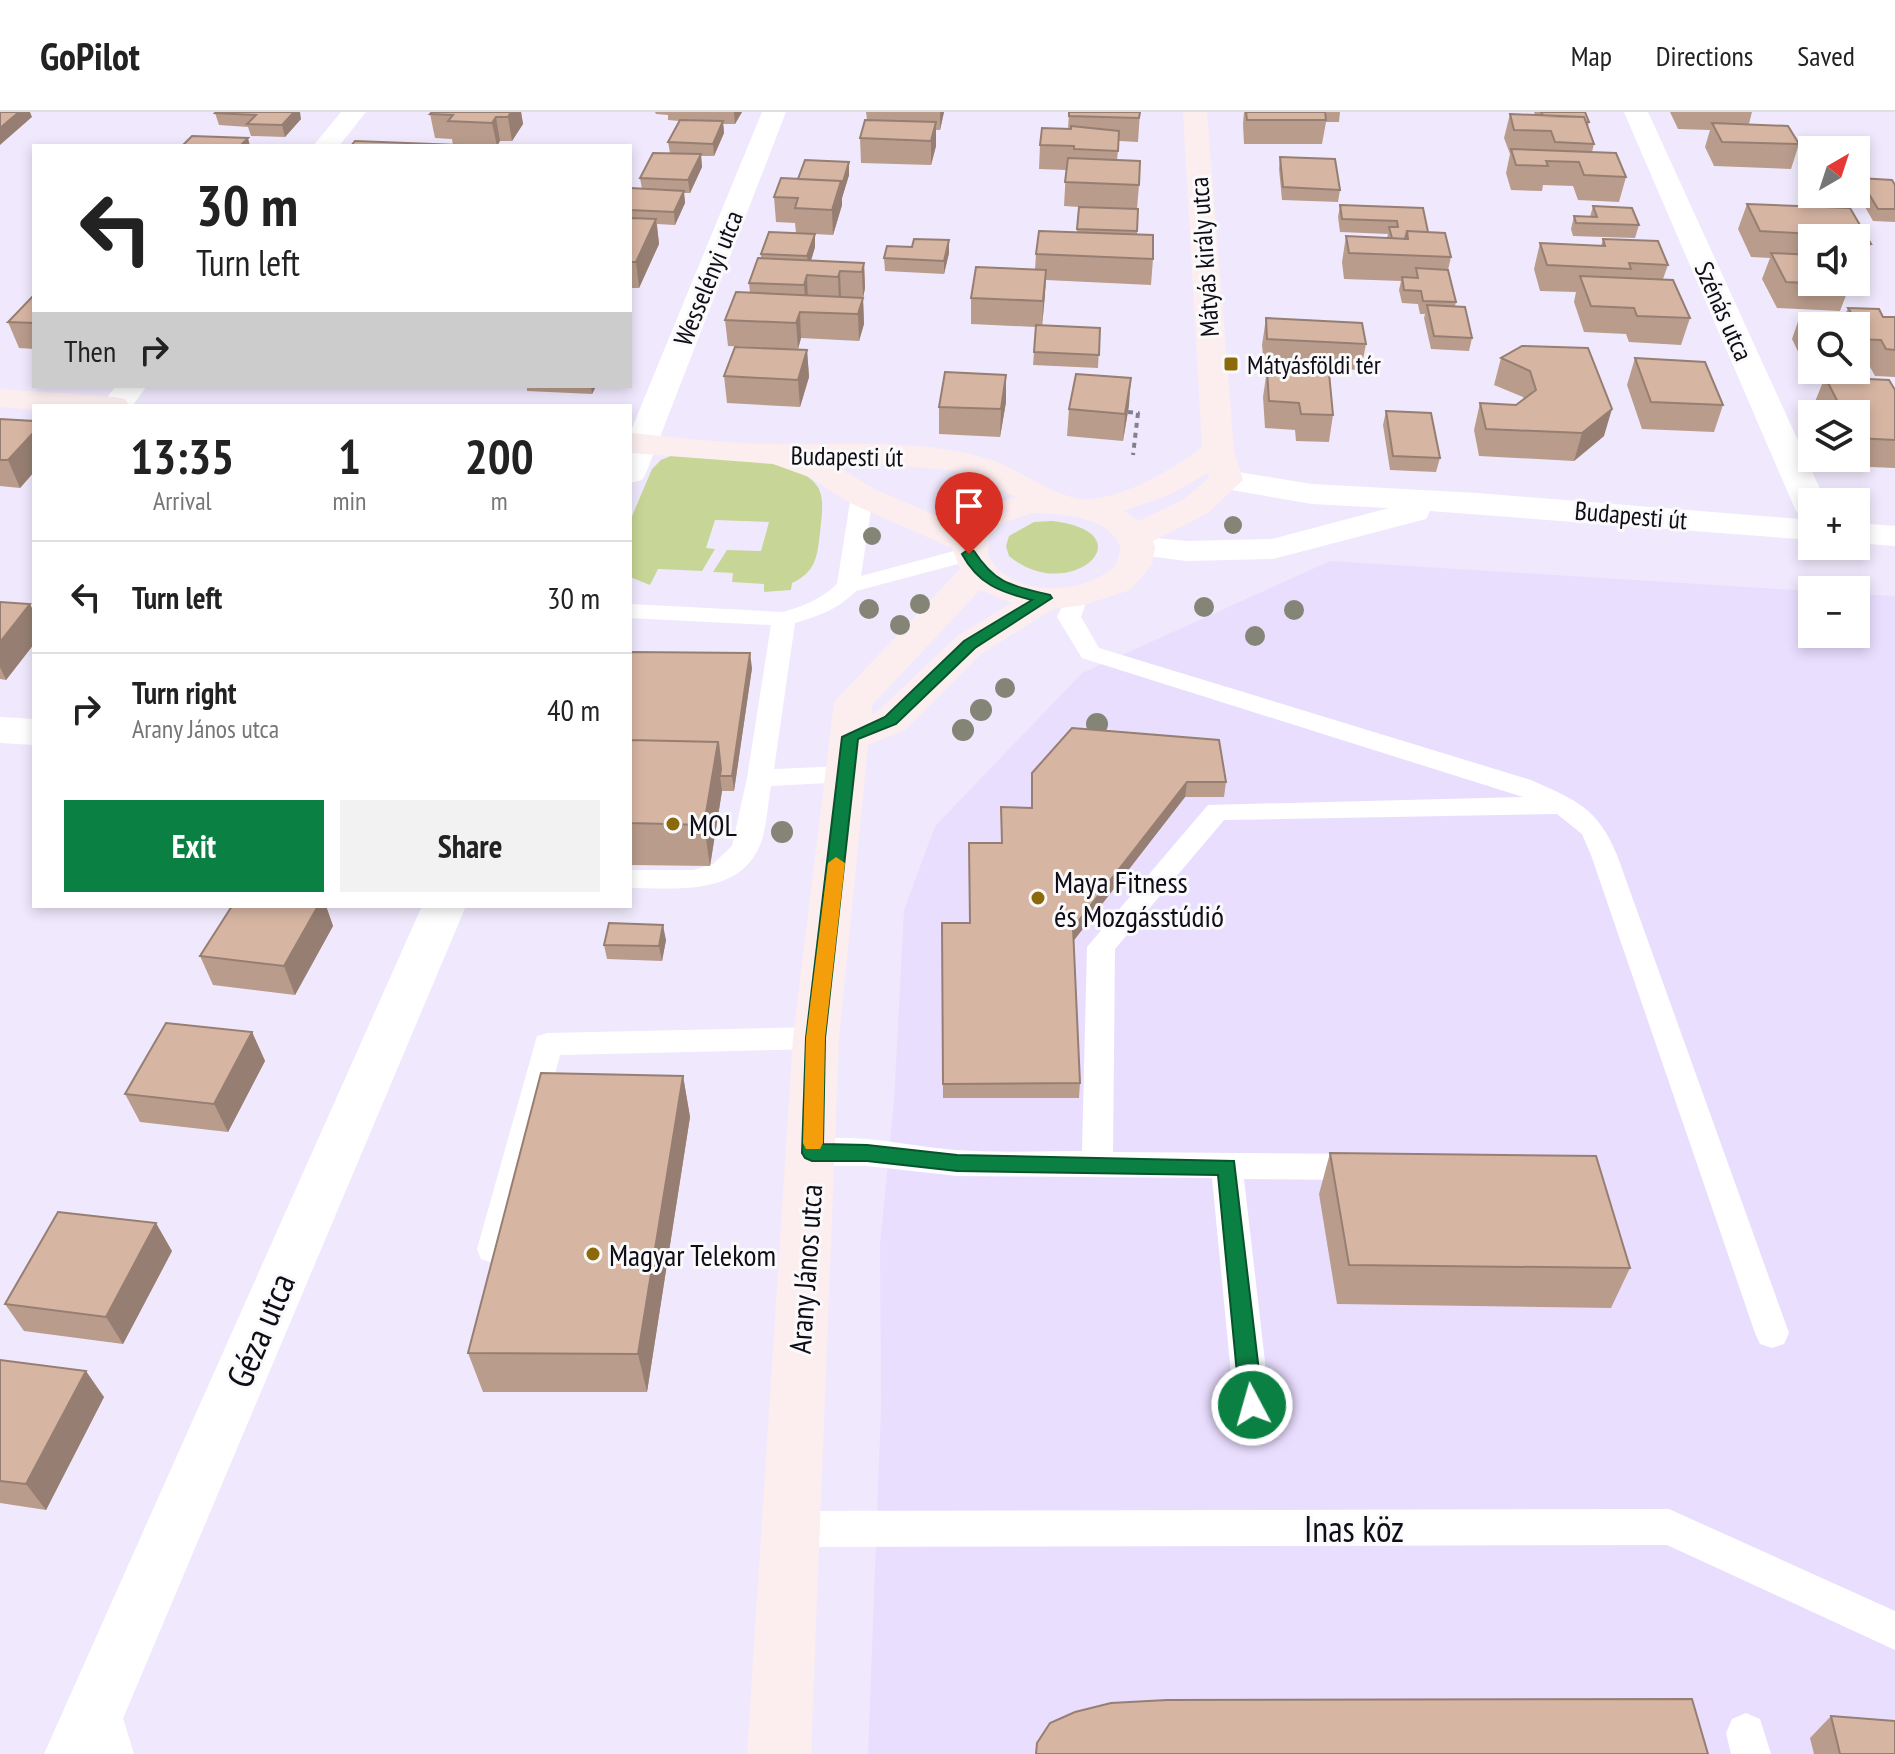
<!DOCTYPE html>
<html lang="en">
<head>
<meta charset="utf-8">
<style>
	body { margin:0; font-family:"PT Sans Narrow",sans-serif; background:#f2f2f2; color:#222; height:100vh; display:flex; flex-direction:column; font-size:30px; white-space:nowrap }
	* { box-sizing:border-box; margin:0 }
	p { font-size:26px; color:#767676 }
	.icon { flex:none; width:44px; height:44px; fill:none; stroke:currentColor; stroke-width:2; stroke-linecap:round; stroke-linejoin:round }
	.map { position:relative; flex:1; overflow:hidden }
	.sheet { position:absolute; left:32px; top:292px; width:600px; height:504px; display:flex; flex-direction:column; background:#fff; border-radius:0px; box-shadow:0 4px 12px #0003 }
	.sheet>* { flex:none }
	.banner { position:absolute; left:32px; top:32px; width:600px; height:244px; border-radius:0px; box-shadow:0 4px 12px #0003; background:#fff; color:#222; overflow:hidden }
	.needle { width:52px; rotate:39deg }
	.tools { position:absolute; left:1798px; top:24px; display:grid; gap:16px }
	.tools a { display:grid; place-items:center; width:72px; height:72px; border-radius:0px; background:#fff; box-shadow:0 4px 12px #0003; font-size:40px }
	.pin { position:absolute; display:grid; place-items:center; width:68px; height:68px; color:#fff; margin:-82px -34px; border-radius:50% 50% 50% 0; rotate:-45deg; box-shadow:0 0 8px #0007 }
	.pin .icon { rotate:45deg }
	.me { position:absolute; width:88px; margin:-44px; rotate:354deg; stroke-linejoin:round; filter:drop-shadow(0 0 6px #0008) }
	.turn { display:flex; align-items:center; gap:28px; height:168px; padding:0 32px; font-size:36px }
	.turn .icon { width:104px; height:104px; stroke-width:2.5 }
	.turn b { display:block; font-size:56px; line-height:68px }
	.then { display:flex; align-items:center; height:76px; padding:0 32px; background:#0003; gap:16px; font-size:30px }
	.eta { display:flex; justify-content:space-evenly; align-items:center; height:136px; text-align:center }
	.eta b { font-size:48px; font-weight:700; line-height:56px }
	.action { display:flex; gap:16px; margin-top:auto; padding:16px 32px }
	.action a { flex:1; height:92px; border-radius:0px; background:#0b8043; color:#fff; font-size:32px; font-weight:700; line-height:92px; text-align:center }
	.action a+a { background:#f2f2f2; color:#222 }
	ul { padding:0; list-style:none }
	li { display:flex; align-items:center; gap:24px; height:112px; padding:0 32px; border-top:2px solid #e0e0e0 }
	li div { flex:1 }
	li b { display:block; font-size:30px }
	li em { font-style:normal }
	header { display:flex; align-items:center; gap:48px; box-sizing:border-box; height:112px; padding:0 40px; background:#fff; border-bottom:2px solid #e0e0e0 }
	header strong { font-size:38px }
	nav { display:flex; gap:44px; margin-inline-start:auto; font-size:28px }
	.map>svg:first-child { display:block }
	.built { fill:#eadeff }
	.green { fill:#c7d696 }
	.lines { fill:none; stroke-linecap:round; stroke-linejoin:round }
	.path { stroke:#85808f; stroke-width:4; stroke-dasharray:5 5; stroke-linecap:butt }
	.lane { fill:#fff; fill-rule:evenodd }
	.street { fill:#fff; fill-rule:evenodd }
	.secondary { fill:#fceeee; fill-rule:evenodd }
	.tree { fill:#848477 }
	.wall { fill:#b99c8c }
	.shaded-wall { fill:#967f72 }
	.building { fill:#d7b5a3; stroke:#967f72; stroke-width:2 }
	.route { fill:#0b8043; stroke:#07532c; stroke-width:2 }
	.slow { fill:#f59e0b }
	.poi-dot { fill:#8c6a0c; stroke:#fafafa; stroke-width:3 }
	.labels { text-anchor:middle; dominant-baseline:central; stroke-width:6; stroke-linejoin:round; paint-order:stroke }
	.far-street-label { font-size:26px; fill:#110d18; stroke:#fafafa }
	.far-poi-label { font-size:26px; fill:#110d18; stroke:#fafafa; text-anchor:start }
	.poi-label { font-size:30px; fill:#110d18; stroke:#fafafa; text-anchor:start }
	.street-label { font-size:30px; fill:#110d18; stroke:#fafafa }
	.near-street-label { font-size:36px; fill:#110d18; stroke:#fafafa }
</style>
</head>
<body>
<header>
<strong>GoPilot</strong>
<nav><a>Map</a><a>Directions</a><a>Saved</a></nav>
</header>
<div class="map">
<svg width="1895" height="1642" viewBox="0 0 1895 1642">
	<rect width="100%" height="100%" fill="#f0e9fd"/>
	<!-- built -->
	<path class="built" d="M1330 449 1812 479V522H1856V482L1895 484V1642H868L881 1296 880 1133 894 989 904 798 935 714 1082 561Z"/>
	<!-- green -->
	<path class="green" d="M678 341C712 344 803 344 819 377 825 391 821 407 820 421 817 445 816 460 792 471L791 478 764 480V472L732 470 733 461 713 460 727 438 761 439 769 410 715 408 706 436 715 437 702 459 658 457 650 473 630 465V409L652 357 661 348Z
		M1052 409C1150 420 1070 495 1009 444L1006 434 1009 424 1034 410Z"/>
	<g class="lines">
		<!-- path -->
		<path class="path" d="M1128 300 1138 301 1133 343"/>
		<!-- lane -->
		<path class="lane" d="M862 378 873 384 861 464 969 435 980 442 977 447 856 479C838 497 819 504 795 511L774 657 847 654 856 656 860 662 856 668 847 670 771 674C767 694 767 724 756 741 732 784 671 776 630 776V758H693L713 752 732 734 747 666 771 513 630 506V492L783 500C803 494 822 487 837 472L851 384Z
			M1077 478 1085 480 1088 485 1081 505 1099 536 1531 668C1577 689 1597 695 1617 743L1789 1221 1784 1232 1772 1236 1760 1232 1755 1221 1591 743 1582 722 1557 702 1224 708 1115 837 1113 1040 1363 1042 1374 1046 1379 1055 1374 1064 1363 1068 1244 1067 1270 1293 1264 1304 1252 1309 1240 1304 1234 1293 1212 1066 957 1064 867 1054H812L801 1050 796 1041 801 1032C845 1017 910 1035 956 1038 998 1041 1040 1039 1082 1039L1087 835 1208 693 1523 685 1082 546 1057 505 1069 480Z
			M816 915 826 918 831 926 826 934 816 937 560 943 509 1137 505 1147 493 1151 481 1147 477 1137 537 924 548 921Z
			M1669 1397 1895 1499V1538L1667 1433 789 1435 776 1430 770 1417 776 1404 789 1399Z
			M102 1577 116 1583 134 1642H94L82 1597 88 1583Z
			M1746 1601 1760 1607 1771 1642H1731L1726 1621 1732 1607Z"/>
		<!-- street -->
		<path class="street" d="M341 0H366L339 34H313Z
			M762 0H786L646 361 642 368 630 371V321Z
			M1624 0H1648L1826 390H1812V407L1800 404 1795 397Z
			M116 274H147L132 294H100Z
			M1226 358 1312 372 1477 381 1812 408V428L1430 399 1426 407 1273 447 1186 449 1125 441 1120 434 1125 427 1137 424 1186 429 1272 427 1389 396 1312 392 1214 375 1209 368 1214 361Z
			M1856 411 1895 414V434L1856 431Z
			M0 605 34 607V633L0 631Z
			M422 794H466L108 1642H44Z"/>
		<!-- secondary -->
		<path class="secondary" d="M1183 0H1207L1234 338 1243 368 1208 401 1153 429 1155 436 1152 453 1130 478 1084 493 1053 497 982 541 905 618 868 633 839 926 811 1642H747L793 926 834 590 960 457 952 436 850 391 809 365 773 352 630 341V321C678 325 727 332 775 332 847 333 923 326 992 348 1021 358 1063 392 1093 387 1131 382 1172 358 1202 335ZM831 350H860L956 359 1016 385 979 397 960 414 874 377ZM1208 361 1209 366 1184 387 1139 409 1124 399 1171 382ZM1032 401C1061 402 1109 403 1121 436L1116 453C1085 484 1010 487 988 443L989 423 1003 411ZM980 478 1012 491 956 525 877 600 871 603 872 593Z
			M0 277 114 285 125 287 130 294H34V298L0 295Z"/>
	</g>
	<!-- trees -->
	<g class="tree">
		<circle cx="1233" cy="413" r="9"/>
		<circle cx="872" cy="424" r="9"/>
		<circle cx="920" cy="492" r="10"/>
		<circle cx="1204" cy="495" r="10"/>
		<circle cx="869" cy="497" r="10"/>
		<circle cx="1294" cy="498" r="10"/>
		<circle cx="900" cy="513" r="10"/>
		<circle cx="1255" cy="524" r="10"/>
		<circle cx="1005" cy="576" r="10"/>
		<circle cx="981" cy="598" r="11"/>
		<circle cx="1097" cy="612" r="11"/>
		<circle cx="963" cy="618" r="11"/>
		<circle cx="782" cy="720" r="11"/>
	</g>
	<!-- wall -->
	<path class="wall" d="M216 0 301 7 285 25 251 24 248 15 219 13 215 1Z
		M432 0H521L523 12 512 29H500L497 34 453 33 452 27 435 26 430 2Z
		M655 0H742L735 12H723L724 21 714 44H701L702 55 690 81H684L685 91 675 113 657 112 659 132 639 176H630V76L642 77 640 66 670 41 668 30 679 9 668 8V3L656 2Z
		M866 0H944L940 18H936V34L931 53 861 51 860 26 867 8Z
		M1069 0H1140L1138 30 1119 29 1117 48 1139 73 1137 97V122L1153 147 1151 173 1046 168 1042 214 1100 216 1098 256 1033 253 1036 215 971 212V186L1035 157 1036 142 1077 120 1079 95 1064 94 1066 58 1039 57 1040 33 1068 17Z
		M1244 0H1340L1339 10H1326L1322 32H1244L1243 12Z
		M1534 0H1585L1589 10 1588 14 1594 32 1592 40 1626 65 1619 90 1578 88 1573 74 1543 73 1542 79 1511 78 1506 61 1510 42 1504 26 1510 2 1535 3Z
		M1670 0H1752L1749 12 1799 32 1791 57 1714 54 1705 35 1710 18 1678 17Z
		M1280 45 1340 78 1338 90 1282 88 1279 57Z
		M849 63 842 86V93L833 123 796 121 795 111 776 110 774 85 798 67Z
		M1859 66 1895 73V110L1873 109 1865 95 1837 94 1831 83 1832 82H1856Z
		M1747 92 1850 96 1871 132 1861 157H1856V126H1812V170H1849L1850 173 1840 199 1777 196 1762 167 1770 146 1751 145 1738 117Z
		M1340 93 1423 96 1428 120 1451 145 1448 158 1456 190 1455 194 1472 226 1469 239 1431 237 1424 206 1425 202H1420L1418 192 1402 191 1399 178 1401 169 1344 167 1342 150 1346 124 1387 126 1388 122 1340 120 1338 105Z
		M1593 94 1639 113 1635 126 1573 124 1571 117 1574 104 1590 105Z
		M815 122V135L811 149 864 151 865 176 863 186 864 212 859 229 801 226 798 237 728 234 725 208 750 181 749 171 761 146V142Z
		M1603 127 1668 153 1663 167 1690 206 1681 233 1629 230 1626 222 1584 220 1574 190 1576 180 1540 179 1534 157 1540 131 1601 134Z
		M912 135 949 141 944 162 885 159 884 146Z
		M34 183V237L19 236 8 210Z
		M1848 196 1883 205H1895V265L1875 264 1870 255 1856 254V214H1812V252H1804L1792 227 1801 201 1845 203Z
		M1266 206 1366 232 1361 258 1264 254 1262 233Z
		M1522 234 1604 324 1574 349 1479 344 1474 318 1480 291 1516 293 1524 287 1523 285 1494 273 1501 246Z
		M807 238 809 265 800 295 727 291 724 264Z
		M1635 246 1723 293 1714 320 1642 317 1627 273Z
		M1267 258 1333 303 1329 330 1296 329 1295 318 1265 316 1263 285Z
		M1006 263V290L1000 325 939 322V295Z
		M1825 265 1895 278V356L1845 354 1841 346H1856V302H1819L1814 292Z
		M527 274H596L592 282 527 279Z
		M1129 293 1123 329 1067 324 1069 297Z
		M1386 299 1440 346 1436 360 1390 358 1383 313Z
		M0 307 34 309V360L20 376 0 374Z
		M0 490 34 500V532L6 568 0 567Z
		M630 540 752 556 734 679H722L710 754 630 753Z
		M1032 661 1226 670 1224 685H1185L1073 828 1080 971 1079 986H943L942 811H970L1001 731 1031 696Z
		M232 794H326L333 814 295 883 213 873 200 844Z
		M666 828 662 849 607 847 604 833Z
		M252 920 265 949 228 1020 140 1010 125 982Z
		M683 964 690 1005 647 1280H483L468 1241Z
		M1330 1041 1630 1156 1611 1196 1337 1192 1319 1082Z
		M172 1139 123 1232 24 1219 5 1192Z
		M0 1248 104 1285 46 1398 0 1391Z
		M1831 1604 1895 1642H1814L1810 1626Z"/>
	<!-- shaded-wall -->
	<path class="shaded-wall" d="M19 0H30L32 5 0 33V16Z
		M294 0H300L301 7 285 25 282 13Z
		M511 0H521L523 12 512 29 508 5Z
		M734 0H742L735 12Z
		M940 0H944L940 18Z
		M496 5 500 29 497 34 492 11Z
		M723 9 724 21 714 44 713 32Z
		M936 10V34L931 53V29Z
		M248 26 250 34H240Z
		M701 42 702 55 690 81 688 68Z
		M849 50V63L842 86V93L833 123 832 98Z
		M684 79 685 91 675 113 674 100Z
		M656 107 659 132 639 176 636 150Z
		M815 122V135L808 158 807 144Z
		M949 128V141L944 162V149Z
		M864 151 865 176 863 186 862 160Z
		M1046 158 1045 183 1042 215 1043 189Z
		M840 159 841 185 839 191 838 165Z
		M807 163 808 189 806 199 804 173Z
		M863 186 864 212 859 229 858 202Z
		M800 200 801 226 798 237 796 211Z
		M807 238 809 265 800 295 798 268Z
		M1006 263V290L1000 325 1001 297Z
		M1131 266 1129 293 1123 329 1125 302Z
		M591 274H596L592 282Z
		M1612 297 1604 324 1574 349 1582 321Z
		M34 320V360L20 376 8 348Z
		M30 492 34 500V532L6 568 0 555V530Z
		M750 541 752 556 734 679 732 664Z
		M718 630 722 664H720L722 679 710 754 704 713Z
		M1187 670 1185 685 1072 831 1073 816Z
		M318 794H326L333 814 295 883 284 854Z
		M663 813 666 828 662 849 659 834Z
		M252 920 265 949 228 1020 214 992Z
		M683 964 690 1005 647 1280 638 1242Z
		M156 1111 172 1139 123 1232 106 1205Z
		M86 1259 104 1285 46 1398 26 1372Z"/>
	<!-- building -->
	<path class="building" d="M0 0H19L0 16Z
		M216 0H294L282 13 247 12 256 3 215 1Z
		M432 0H511L508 5H496L492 11 448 9 453 3 430 2Z
		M1069 0H1140L1139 6 1069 4Z
		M1246 0H1325L1326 8H1247Z
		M1541 0H1585L1589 10H1586L1584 5 1543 4Z
		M1510 2 1584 5 1594 32 1555 30 1551 19 1514 18Z
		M680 8 723 9 713 32 668 30Z
		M865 8 936 10 931 29 860 26Z
		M1712 11 1788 14 1799 32 1722 30Z
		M1071 14 1119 19 1118 39 1074 37V34L1040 33 1042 16 1071 17Z
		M192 24 248 26 240 34H182Z
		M355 29 459 33 351 34Z
		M1511 37 1616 41 1626 65 1584 63 1579 50 1546 49 1548 54 1516 53Z
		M653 41 701 42 688 68 640 66Z
		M1280 45 1335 47 1340 78 1283 75Z
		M1068 46 1140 49 1139 73 1065 70Z
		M805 48 849 50 842 73 841 69 798 67Z
		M781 66 841 69 832 98 795 96 798 86 774 85Z
		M1859 66 1892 68 1895 73V97H1878L1869 82H1856V72H1863Z
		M630 76 684 79 674 100 630 98Z
		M1747 92 1850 96 1871 132 1856 131V126H1831L1829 123 1760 119Z
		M1340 93 1423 96 1428 120 1407 119 1405 127 1392 126 1389 115H1398L1397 109 1342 107Z
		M1593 94 1632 96 1639 113 1576 111 1574 104 1597 105Z
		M1079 95 1138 97 1137 119 1077 117Z
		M630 106 656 107 636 150H630Z
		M1039 119 1153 123V147L1036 142Z
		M1407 119 1445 121 1451 145 1349 141 1346 124 1408 127Z
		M769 120 815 122 807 144 761 142Z
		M914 127 949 128 944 149 884 146 887 134 912 135Z
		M1603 127 1658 129 1668 153 1629 151 1631 157 1547 153 1540 131 1605 134Z
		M1771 141 1812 143V170H1849L1850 173 1786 170Z
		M758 146 864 151 862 160 840 159 838 165 807 163 804 173 749 171Z
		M976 155 1046 158 1043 189 971 186Z
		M1416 156 1448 158 1456 190 1423 189 1421 179 1404 178 1402 165 1418 166Z
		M1580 164 1673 168 1690 206 1637 204 1634 196 1591 194Z
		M736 180 863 186 858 202 800 200 796 211 725 208Z
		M34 183V211L8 210Z
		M1427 193 1465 195 1472 226 1434 224Z
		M1848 196 1879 197 1883 205H1895V238L1886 237 1881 228 1856 227V214H1812V222L1801 201 1853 204Z
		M1266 206 1362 211 1366 232 1267 227Z
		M1036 213 1100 216 1099 243 1034 240Z
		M1522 234 1588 236 1612 297 1582 321 1486 317 1480 291 1516 293 1536 278 1530 259 1501 246Z
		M735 235 807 238 798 268 724 264Z
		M1635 246 1705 250 1723 293 1651 290Z
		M1267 258 1329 261 1333 303 1301 302 1299 291 1269 289Z
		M945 260 1006 263 1001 297 939 295Z
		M1076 262 1131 266 1125 302 1069 297Z
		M1825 265 1889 268 1895 278V328L1856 326V302H1844Z
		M1386 299 1431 301 1440 346 1393 344Z
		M0 307 34 309V320L8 348H0Z
		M0 490 30 492 0 530Z
		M630 540 750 541 732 664H720L721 657 718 630 630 628Z
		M1072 616 1219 628 1226 670H1187L1073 816 1080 971 943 972 942 811H970L969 731H1002L1001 695 1032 696V661Z
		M630 628 718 630 704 713 630 711Z
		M232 794H318L284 854 200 844Z
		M609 811 663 813 659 834 604 833Z
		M166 911 252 920 214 992 125 982Z
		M541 961 683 964 638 1242 468 1241Z
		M1330 1041 1596 1044 1630 1156 1349 1153Z
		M58 1100 156 1111 106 1205 5 1192Z
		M0 1248 86 1259 26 1372 0 1369Z
		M1692 1587 1708 1642H1036L1037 1631 1050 1611 1075 1600 1111 1591 1167 1588Z
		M1831 1604 1895 1609V1642H1840Z"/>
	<!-- route -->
	<path class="route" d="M969 437 974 439C996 473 1013 474 1050 483L1052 486 975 536 896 612 858 627 825 926 823 1032 867 1033 957 1043 1234 1049 1263 1293 1260 1301 1252 1304 1244 1301 1240 1293 1218 1063 957 1059 867 1049H812L805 1046 802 1041 806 926 842 625 885 605 964 529 1032 488C1000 480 978 472 962 442Z"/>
	<!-- slow -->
	<path class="slow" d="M836 745 845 751 825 926 823 1031 820 1037H806L803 1031 806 926 828 751Z"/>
	<!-- markers -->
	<g class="poi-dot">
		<rect x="1223" y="244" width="16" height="16" rx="4"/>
		<circle cx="673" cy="712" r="8"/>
		<circle cx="1038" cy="786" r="8"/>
		<circle cx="593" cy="1142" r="8"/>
	</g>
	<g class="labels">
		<!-- far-street labels -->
		<g class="far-street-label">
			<text transform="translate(1204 145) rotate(-94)">Mátyás király utca</text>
			<text transform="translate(708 166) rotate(-68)">Wesselényi utca</text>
			<text transform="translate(1724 199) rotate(66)">Szénás utca</text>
			<text transform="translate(847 344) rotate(1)">Budapesti út</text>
			<text transform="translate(1631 403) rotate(5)">Budapesti út</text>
		</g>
		<!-- far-poi labels -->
		<g class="far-poi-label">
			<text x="1247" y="252">Mátyásföldi tér</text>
		</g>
		<!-- poi labels -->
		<g class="poi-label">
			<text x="689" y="712">MOL</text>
			<text x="1054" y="769">Maya Fitness<tspan x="1054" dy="34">és Mozgásstúdió</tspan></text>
			<text x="609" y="1142">Magyar Telekom</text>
		</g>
		<!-- street labels -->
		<g class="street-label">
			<text transform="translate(805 1157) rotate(-86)">Arany János utca</text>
		</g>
		<!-- near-street labels -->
		<g class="near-street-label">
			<text transform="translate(260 1218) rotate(-67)">Géza utca</text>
			<text x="1354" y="1416">Inas köz</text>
		</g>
	</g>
</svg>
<div class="tools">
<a><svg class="needle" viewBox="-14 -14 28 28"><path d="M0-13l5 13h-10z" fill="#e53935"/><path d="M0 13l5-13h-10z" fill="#767676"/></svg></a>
<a><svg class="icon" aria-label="sound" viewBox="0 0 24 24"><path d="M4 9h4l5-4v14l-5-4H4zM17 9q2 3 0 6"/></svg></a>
<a><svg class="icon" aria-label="search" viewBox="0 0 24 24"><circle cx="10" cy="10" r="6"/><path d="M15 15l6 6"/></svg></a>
<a><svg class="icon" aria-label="layers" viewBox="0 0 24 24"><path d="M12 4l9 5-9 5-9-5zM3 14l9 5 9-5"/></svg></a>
<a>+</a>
<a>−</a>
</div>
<div class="pin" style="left:969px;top:442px;background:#d93025"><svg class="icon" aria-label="arrive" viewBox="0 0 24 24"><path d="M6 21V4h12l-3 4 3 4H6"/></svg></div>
<svg class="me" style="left:1252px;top:1293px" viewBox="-20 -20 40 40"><circle r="17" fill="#0b8043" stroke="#fff" stroke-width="3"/><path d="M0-11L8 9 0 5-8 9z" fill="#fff"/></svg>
<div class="banner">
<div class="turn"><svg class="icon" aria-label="left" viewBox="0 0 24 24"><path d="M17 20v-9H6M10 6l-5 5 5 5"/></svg><div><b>30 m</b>Turn left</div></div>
<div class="then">Then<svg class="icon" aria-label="right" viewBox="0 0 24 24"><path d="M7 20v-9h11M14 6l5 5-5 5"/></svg></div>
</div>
<section class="sheet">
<div class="eta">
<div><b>13:35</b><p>Arrival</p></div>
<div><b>1</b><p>min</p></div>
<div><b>200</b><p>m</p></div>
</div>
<ul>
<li><svg class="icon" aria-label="left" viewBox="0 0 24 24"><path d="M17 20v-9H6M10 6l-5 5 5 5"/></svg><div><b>Turn left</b></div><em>30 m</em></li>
<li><svg class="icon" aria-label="right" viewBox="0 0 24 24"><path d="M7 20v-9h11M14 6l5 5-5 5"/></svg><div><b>Turn right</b><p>Arany János utca</p></div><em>40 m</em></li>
</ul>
<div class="action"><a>Exit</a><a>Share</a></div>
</section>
</div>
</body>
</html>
